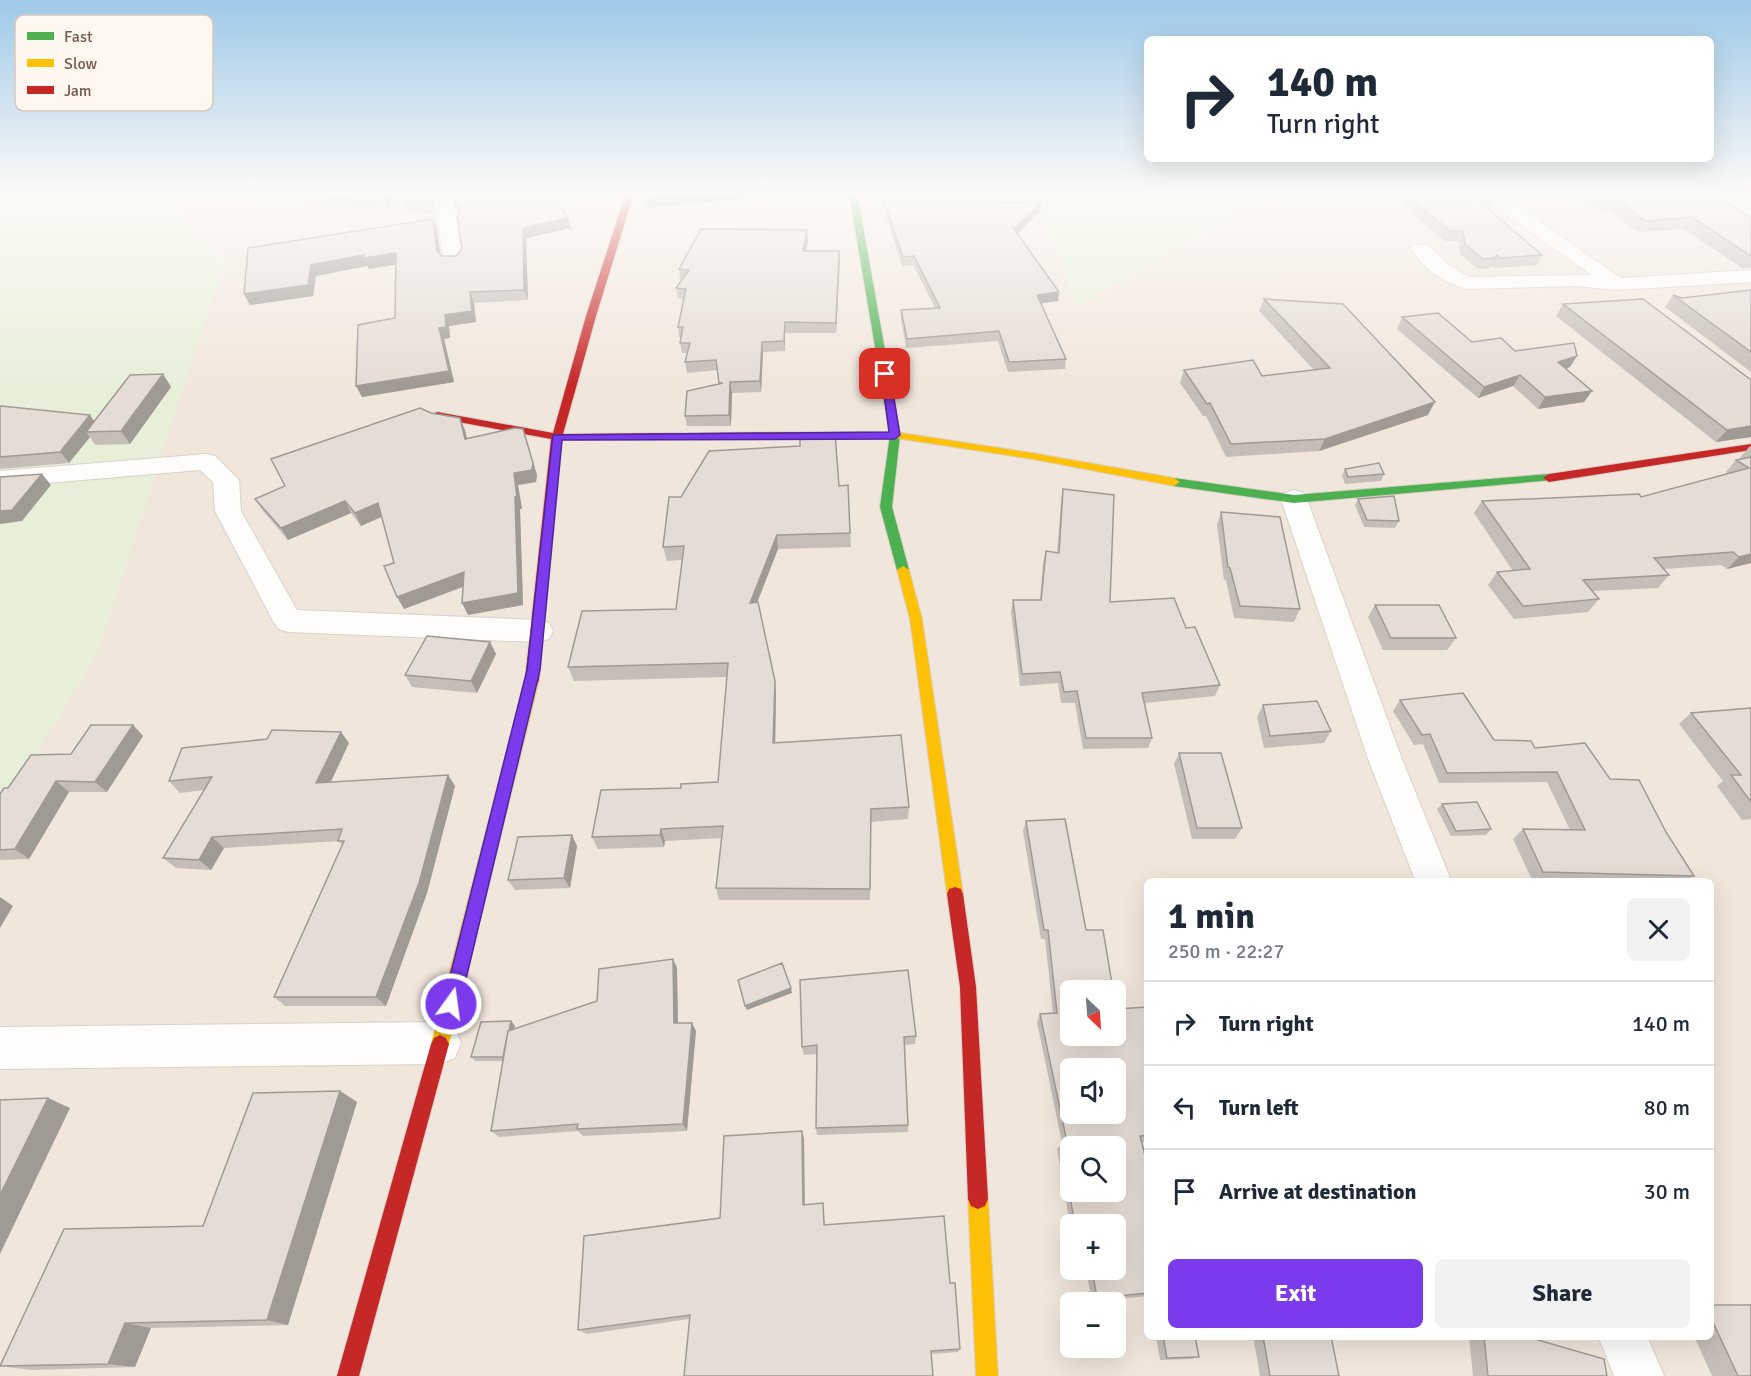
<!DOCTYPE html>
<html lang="en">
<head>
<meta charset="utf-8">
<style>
	body { margin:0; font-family:Signika,sans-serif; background:#f2f2f3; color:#1f2937; height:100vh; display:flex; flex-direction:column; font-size:22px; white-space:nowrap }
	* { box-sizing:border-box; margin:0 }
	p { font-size:20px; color:#747a83 }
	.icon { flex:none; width:33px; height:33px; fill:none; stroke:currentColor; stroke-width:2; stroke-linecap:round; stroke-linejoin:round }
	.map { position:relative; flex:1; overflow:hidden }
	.panel { position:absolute; left:1144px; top:878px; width:570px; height:462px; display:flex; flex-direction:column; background:#fff; border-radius:9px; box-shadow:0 6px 24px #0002 }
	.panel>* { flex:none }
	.top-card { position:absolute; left:1144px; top:36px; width:570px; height:126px; border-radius:9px; box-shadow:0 6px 24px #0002; background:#fff; color:#1f2937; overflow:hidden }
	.needle { width:39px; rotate:155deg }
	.tools { position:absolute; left:1060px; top:980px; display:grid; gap:12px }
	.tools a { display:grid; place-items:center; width:66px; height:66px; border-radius:9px; background:#fff; box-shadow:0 6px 24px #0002; font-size:30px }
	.pin { position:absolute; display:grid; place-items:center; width:51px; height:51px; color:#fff; margin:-26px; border-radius:12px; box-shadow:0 3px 9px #0006 }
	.me { position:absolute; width:66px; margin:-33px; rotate:14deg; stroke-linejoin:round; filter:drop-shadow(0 0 4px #0008) }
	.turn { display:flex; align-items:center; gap:21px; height:126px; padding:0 24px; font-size:27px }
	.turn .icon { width:78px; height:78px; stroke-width:2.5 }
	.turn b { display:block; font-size:42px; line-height:51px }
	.round { display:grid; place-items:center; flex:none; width:63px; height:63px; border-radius:9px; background:#f2f2f3 }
	.overview { display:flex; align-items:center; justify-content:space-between; height:102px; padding:0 24px }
	h1 { font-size:36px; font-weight:700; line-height:45px }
	.primary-button { display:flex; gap:12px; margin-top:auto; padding:12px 24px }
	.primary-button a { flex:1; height:69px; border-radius:9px; background:#7c3aed; color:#fff; font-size:24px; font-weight:700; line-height:69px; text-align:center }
	.primary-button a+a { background:#f2f2f3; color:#1f2937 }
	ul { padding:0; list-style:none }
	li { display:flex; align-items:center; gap:18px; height:84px; padding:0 24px; border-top:2px solid #e0e1e3 }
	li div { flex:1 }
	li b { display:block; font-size:22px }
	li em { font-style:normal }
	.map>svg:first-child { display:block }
	.residential { fill:#f1e6dc; fill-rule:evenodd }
	.green { fill:#e7efd9 }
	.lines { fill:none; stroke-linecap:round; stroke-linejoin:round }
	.street-casing { stroke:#d8d1cc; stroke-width:2 }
	.fast-casing { stroke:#d8cfca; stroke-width:2 }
	.slow-casing { stroke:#d8cfca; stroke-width:2 }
	.jam-casing { stroke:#d8cfca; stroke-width:2 }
	.street { fill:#fefdfc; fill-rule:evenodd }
	.fast { fill:#4caf50; fill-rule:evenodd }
	.slow { fill:#ffc107; fill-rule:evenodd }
	.jam { fill:#c62828; fill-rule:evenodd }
	.wall { fill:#c5bdb7 }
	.shaded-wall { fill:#a09a95 }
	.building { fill:#e5dcd5; stroke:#a09a95; stroke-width:1.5; fill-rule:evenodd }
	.route { fill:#7c3aed; stroke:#51269a; stroke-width:1.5 }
	.key { fill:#fff8f0; stroke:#d6c8bf; stroke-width:1.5 }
	.key-label { font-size:16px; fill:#78594c }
</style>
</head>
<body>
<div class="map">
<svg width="1751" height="1376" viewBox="0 0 1751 1376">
	<rect width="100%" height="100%" fill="#f9f4ee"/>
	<!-- residential -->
	<path class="residential" d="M160 193H1035L1076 307 1272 193H1751V1376H0V816L225 261ZM1148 880H1712V1336H1148ZM1071 990H1116V1035H1071ZM1071 1068H1116V1113H1071ZM1071 1146H1116V1191H1071ZM1071 1224H1116V1269H1071ZM1071 1302H1116V1347H1071Z"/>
	<!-- green -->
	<path class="green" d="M0 193H160L225 260 97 653 0 816Z
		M1035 193H1272L1076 307Z"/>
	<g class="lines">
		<defs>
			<path id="street" d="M435 193H453L463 260 460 264H446L443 260Z
				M1477 193H1498L1621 278 1751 270V282L1617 290 1577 286 1467 289C1444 284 1424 268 1411 249L1414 245H1428L1449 265 1469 277 1591 275Z
				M1704 193H1725L1751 210V224L1744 222Z
				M206 454 215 456 239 480 241 511 297 610 538 620 549 623 553 631 549 639 538 642 288 632 278 629 273 621 215 511 213 482 200 470 0 487V471Z
				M1294 490 1303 493 1307 499 1402 759 1451 880H1415L1368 759 1281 499 1285 493Z
				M440 1022 455 1028 461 1043 455 1058 440 1064 0 1069V1027Z
				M1598 1336H1647L1664 1376H1614Z"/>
			<path id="fast" d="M849 193H857L900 435 892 507 909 570 903 574 897 570 880 507 890 435Z
				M1549 474 1553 476V480L1294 503 1174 486 1168 482 1174 478 1294 495Z"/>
			<path id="slow" d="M820 432H895L1032 453 1174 478 1180 482 1174 486 1032 459 895 438 816 437 815 435Z
				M903 566 909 570 922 619 963 894 961 899 955 901 949 899 947 894 910 619 897 570Z
				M532 675 537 676 539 680 449 1044 446 1050 440 1053 434 1050 431 1044 525 680 527 676Z
				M978 1189 985 1192 988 1199 998 1376H976L968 1199 971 1192Z"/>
			<path id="jam" d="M626 193H634L596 316 563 434 820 432 825 435 820 438 562 440 539 680 537 684H527L525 680 551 439 437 418 432 415 437 412 553 433 586 316Z
				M1751 444V450L1549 482 1543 478 1549 474Z
				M955 887 961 889 963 894 976 987 988 1199 985 1206 978 1209 971 1206 968 1199 960 987 947 894 949 889Z
				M440 1035 446 1038 449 1044 359 1376H337L431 1044 434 1038Z"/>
		</defs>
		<!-- street casing -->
		<use href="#street" class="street-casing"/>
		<!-- fast casing -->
		<use href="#fast" class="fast-casing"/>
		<!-- slow casing -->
		<use href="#slow" class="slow-casing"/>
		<!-- jam casing -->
		<use href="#jam" class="jam-casing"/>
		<!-- street -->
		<use href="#street" class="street"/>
		<!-- fast -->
		<use href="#fast" class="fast"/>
		<!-- slow -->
		<use href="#slow" class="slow"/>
		<!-- jam -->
		<use href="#jam" class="jam"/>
	</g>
	<!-- wall -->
	<path class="wall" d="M307 193H400L388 210 308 204 304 195Z
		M876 193H997L1000 203 1041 202 1040 211 1017 234 1058 301 1041 303 1066 359 1065 369 1008 372 998 341 906 348 901 319V310L935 308 913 265 902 266 880 197H877Z
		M1388 193H1491L1498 198 1491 210 1490 211 1542 255 1537 265 1495 268 1491 266 1489 269H1478L1460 254 1459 241H1445Z
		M1570 193H1711L1751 218V268H1742L1684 229 1639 232 1610 212H1600Z
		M433 198 435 214 407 212 402 201Z
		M455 206 571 228 526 238 528 300 474 303 476 322 449 326 450 338 444 339 454 382 362 397 395 318V264L369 269 367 266 316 276 313 296 250 305 244 294 433 219 437 229 440 254 442 256H456L462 249 458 215Z
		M808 240 806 251H839L836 333H785V351L763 352 761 392 732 393 731 426H687L685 416 720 384 718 370 687 373 685 362 688 353H682L680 343 681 337H679L678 327 684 299 678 298 676 288 682 279H680L679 269Z
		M1751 290V372L1665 307 1673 295 1682 298Z
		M1264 299 1428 415 1319 451 1226 457 1206 416H1203L1180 383 1184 370 1262 376 1314 370 1259 311Z
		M1563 304 1751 380V437L1716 442 1556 316Z
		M1402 317 1472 342 1515 351 1570 367 1566 369 1592 391 1584 402 1538 409 1513 386 1478 398 1397 329Z
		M163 374 171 387 130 444 95 445 90 437 69 463 0 469V407L90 415 94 421Z
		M523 429 537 475 536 482 518 485 522 509H520L523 605 468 615 463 587 404 609 394 563 382 517 361 526 351 513 288 540 263 511 255 499 465 430 467 439Z
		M1751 446V563L1727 569 1721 565 1664 569 1669 575 1658 588 1592 591 1599 599 1588 612 1514 619 1488 585 1497 572 1513 571 1474 513 1482 501 1641 497 1728 474 1726 472 1736 460 1739 459 1749 447Z
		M1345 469 1384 474 1381 481 1345 484 1342 476Z
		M848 485 851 547 778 549 757 602 776 694 775 743 909 807 908 819 871 822 870 900H719L716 888 722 838 665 841 664 847 598 849 592 837 681 788 718 782 727 677 574 681 568 667 676 609 682 560 667 561 663 547 839 486Z
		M1063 489 1110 602 1186 628 1220 685 1215 696 1145 703 1152 738 1148 748 1083 749 1075 703H1061L1058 683 1020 686 1011 611 1013 600H1040L1043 563 1046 551 1057 553 1061 501Z
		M1358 499 1399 521 1395 528 1364 527 1355 505Z
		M1221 512 1300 609 1294 622 1234 618 1226 580H1224L1217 525Z
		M1375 605 1456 638 1447 650H1383L1368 617Z
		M490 642 496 654 477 693 412 687 405 675Z
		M1400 700 1494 740 1535 748 1610 779 1666 832 1694 876 1687 880H1532L1513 839 1523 829 1570 830 1547 782 1439 783 1423 744 1414 745 1393 711Z
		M1263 705 1331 731 1324 743 1264 748 1257 717Z
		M1751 708V819L1742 820 1717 786 1723 781 1679 724 1691 713Z
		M133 725 143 736 107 792H69L29 859 0 860V794L71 754Z
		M349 743 331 782 448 775 455 786 427 893 386 1006H285L274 997 342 845 339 841 224 848 211 870 176 868 163 858 204 790 180 793 169 781Z
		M1179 753 1242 828 1235 839H1192L1174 764Z
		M1442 804 1491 829 1486 835 1451 836 1437 809Z
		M1026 821 1071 1035 1148 1007V1141L1142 1142 1148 1167V1296L1092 1302 1086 1269H1116V1224H1071L1070 1225 1057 1149 1062 1143 1037 1022 1040 1014 1053 1013 1045 939H1041L1023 831Z
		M577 846 570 888 515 890 508 880Z
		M673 959 677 968 678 1023H692L696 1031 687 1131 583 1136 578 1131 499 1137 491 1131 503 1061H475L471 1057 511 1021 515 1026 514 1029 597 1001Z
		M916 1036 915 1044 905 1045 908 1125V1132L817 1135 816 1128 817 1054 804 1055 802 1047Z
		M340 1091 357 1102 288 1325 151 1328 135 1367 31 1370 0 1366 203 1226Z
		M804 1139V1205L824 1210 825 1225 950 1283 960 1349 958 1352 931 1354 689 1319 587 1334 578 1330 720 1218Z
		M1712 1305 1751 1376H1712L1694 1336H1712Z
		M1156 1336H1195L1199 1357 1191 1359 1160 1360Z
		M1253 1336H1331L1339 1376H1260Z
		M1469 1336H1524L1607 1376H1473Z"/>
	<!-- shaded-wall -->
	<path class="shaded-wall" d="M391 193H400L388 210 385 202Z
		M430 193H431L433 198 435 214 431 203Z
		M709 193H799L648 208 646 199Z
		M1041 202 1040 211 1013 238 1014 229Z
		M568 218 571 228 526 238 528 300 524 290 523 228Z
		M433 219 437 229 441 261 437 251Z
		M807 230 808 240 804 261 803 251Z
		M839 251 840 261 836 333V323Z
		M396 253 400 264 369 269 367 266 316 276 313 296 250 305 244 294 311 265 364 255Z
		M470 292 474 303 476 322 449 326 450 338 444 339 454 382 362 397 356 386 439 328 445 315Z
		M1059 292 1058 301 1036 304 1037 295Z
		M785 322V351L784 341Z
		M762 342 763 352 761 392 760 381Z
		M1577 356 1570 367 1551 374 1558 362Z
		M163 374 171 387 130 444 121 431Z
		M1520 375 1513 386 1478 398 1484 387Z
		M730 382 732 393 731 426 729 415Z
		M1592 391 1584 402 1538 409 1545 397Z
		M1435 402 1428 415 1319 451 1325 439Z
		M90 415 98 427 86 432 90 437 69 463 60 452Z
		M460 418 465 430 470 451 465 439Z
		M1751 426V437L1716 442 1727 430Z
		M523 429 537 475 536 482 518 485 522 509H520L523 605 468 615 462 603 514 473Z
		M42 474 51 485 22 521 0 524V511Z
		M345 501 351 513 288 540 281 528Z
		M378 503 385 515 361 526 355 513Z
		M777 535 778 549 752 616 750 603Z
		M1751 554V563L1727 569 1739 557Z
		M464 572 470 584 404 609 397 597Z
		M490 642 496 654 477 693 471 681Z
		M775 681 776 694 775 756 773 743Z
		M133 725 143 736 107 792 95 782Z
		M341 732 349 743 325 794 316 783Z
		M448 775 455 786 427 893 386 1006 376 997Z
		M56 781 69 792 29 859 15 849Z
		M661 829 665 841 664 847 660 835Z
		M572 835 577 846 570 888 564 878Z
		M212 837 224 848 211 870 199 860Z
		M0 897 13 906 0 928Z
		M673 959 677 968 678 1031 674 1023Z
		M791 988 792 993 747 1010 745 1006Z
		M511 1021 515 1026 507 1061 503 1057Z
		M692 1023 696 1031 687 1131 683 1124Z
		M340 1091 357 1102 288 1325 267 1320Z
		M48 1098 70 1108 0 1254V1195Z
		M802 1131 804 1139 805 1212 803 1205Z
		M125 1323 151 1328 135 1367 108 1364Z"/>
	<!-- building -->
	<path class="building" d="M307 193H391L385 202 304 195Z
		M402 193H430L431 203 402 201Z
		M453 193H551L568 218 523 228 524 290 470 292 472 311 445 315 446 327 439 328 449 371 356 386 358 325 395 318 396 253 364 258V255L311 265 308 285 244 294 248 248 433 219 437 251 442 256H456L462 249 457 215H459V206H455Z
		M648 193H709L646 199Z
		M881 193H997L1000 203 1041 202 1014 229 1059 292 1037 295 1066 359 1009 362 999 331 907 339 901 310 940 308 914 256 903 257Z
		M1404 193H1491L1498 198H1493L1496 200 1480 202 1542 255 1500 258 1497 255 1494 258 1483 259 1465 244 1463 231H1450Z
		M1594 193H1711L1751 218V256L1692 217 1646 221 1617 200 1607 201Z
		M701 229 807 230 803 251H839L836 323 785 322 784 341 762 342 760 381 730 382 729 415 685 416 687 391 723 383H719L716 360 685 362 690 343H680L683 327H678L686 289 676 288 689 270 679 269Z
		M1751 290V352L1673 295 1682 298Z
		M1264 299 1343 304 1435 402 1325 439 1231 444 1210 403 1207 404 1184 370 1253 360 1262 376 1330 368Z
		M1643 299 1751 380V426L1727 430 1563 304Z
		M1438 313 1472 342 1501 338 1515 351 1574 343 1577 356 1558 362 1592 391 1545 397 1520 375 1484 387 1402 317Z
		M163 374 121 431 86 432 130 375Z
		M1 406 90 415 60 452 0 457V407Z
		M420 408 431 413 460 418 465 439 515 428 523 429 533 463 532 470 514 473 517 497H515L518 593 462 603 464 572 397 597 384 566 394 563 378 503 355 513 345 501 281 528 255 499 285 486 271 459Z
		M835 433 839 486 848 485 850 533 777 535 750 603 758 602 775 681 773 743 901 735 909 807 871 809 870 889 716 888 723 826 661 829 660 835 592 837 601 790 681 788V784L718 782 728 663 568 667 582 611 676 609 684 546 663 547 669 497H681L709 451 800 446V435Z
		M1751 457V554L1739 557 1733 552 1654 558 1669 575 1583 580 1599 599 1523 606 1497 572 1530 569 1482 501 1639 494 1641 497 1749 468 1736 460Z
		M1379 463 1384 474 1348 477 1345 469Z
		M42 474 12 510 0 511V477Z
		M1063 489 1114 495 1110 602 1174 598 1186 628 1195 627 1220 685 1142 693 1152 738H1086L1077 691 1064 692 1060 672 1022 674 1013 600H1041L1046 551 1059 553Z
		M1394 496 1399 521 1367 520 1358 499Z
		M1221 512 1280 517 1300 609 1240 606 1230 568 1228 567Z
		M1375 605H1439L1456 638H1391Z
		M427 636 490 642 471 681 405 675Z
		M1463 693 1494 740 1531 741 1535 748 1585 743 1610 779 1639 780 1666 832 1694 876 1543 872 1523 829 1585 830 1557 772 1447 773 1430 734 1422 735 1400 700Z
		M1317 701 1331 731 1270 736 1263 705Z
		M1751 708V802L1731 775H1741L1691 713Z
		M91 725H133L95 782 56 781 15 849 0 850V794L4 788H8L31 755 71 754Z
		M272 730 341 732 316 783 448 775 419 883 376 997H274L344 841H338L342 829 212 837 199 860 163 858 212 777 169 781 182 748 267 739Z
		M1179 753H1221L1242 828H1197Z
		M1477 802 1491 829 1456 831 1442 804Z
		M1065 819 1086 930H1103L1113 990H1071V1035H1116V1009L1148 1007V1135L1140 1136 1148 1167V1293L1097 1298 1092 1269H1116V1224H1083L1082 1219 1074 1220 1061 1143 1067 1142 1040 1014 1057 1013 1048 930H1044L1026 821ZM1071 1068H1116V1113H1071ZM1071 1146H1116V1191H1071Z
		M572 835 564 878 508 880 518 837Z
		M673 959 674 1023H692L683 1124 577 1129 578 1124 491 1131 508 1031 597 1001 599 969Z
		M782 963 791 988 745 1006 738 980Z
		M908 970 916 1036 904 1037 908 1125 816 1128 817 1045 802 1047 800 980Z
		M511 1021 509 1031H508L503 1057H471L481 1022Z
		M340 1091 267 1320 125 1323 108 1364 0 1366 64 1229 203 1226 253 1093Z
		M48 1098 0 1195V1100Z
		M802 1131 803 1205 823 1203 824 1225 944 1216 950 1283H955L960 1349 931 1351 933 1376H684L690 1315 578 1330 584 1236 720 1218 724 1136Z
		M1712 1305H1751V1376H1738L1712 1320Z
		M1163 1336H1195L1199 1357 1167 1358Z
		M1263 1336H1331L1339 1376H1270Z
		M1484 1336H1524L1604 1359 1607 1376H1488Z"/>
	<!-- sky -->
	<linearGradient id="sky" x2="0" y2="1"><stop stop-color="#9ec9e8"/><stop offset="0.5" stop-color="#fcfaf7"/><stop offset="1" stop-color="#fcfaf7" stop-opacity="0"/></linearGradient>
	<rect width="1751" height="385" fill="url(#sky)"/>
	<!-- route -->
	<path class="route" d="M881 371 890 374 900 435 895 439 562 440 540 670 460 1004 457 1010 451 1013 445 1010 443 1004 527 670 553 435 889 432Z"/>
	<!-- legend -->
	<rect x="15" y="15" width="198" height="96" rx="9" class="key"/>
	<rect x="27" y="32" width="27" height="8" fill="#4caf50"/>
	<rect x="27" y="59" width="27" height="8" fill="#ffc107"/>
	<rect x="27" y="86" width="27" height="8" fill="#c62828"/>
	<g class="key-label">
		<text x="64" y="42">Fast</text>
		<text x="64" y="69">Slow</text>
		<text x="64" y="96">Jam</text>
	</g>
</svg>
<div class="tools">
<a><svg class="needle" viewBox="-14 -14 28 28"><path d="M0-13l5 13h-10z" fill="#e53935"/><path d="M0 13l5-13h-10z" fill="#747a83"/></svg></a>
<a><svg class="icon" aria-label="sound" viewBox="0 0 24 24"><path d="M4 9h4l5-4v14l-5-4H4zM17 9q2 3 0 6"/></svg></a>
<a><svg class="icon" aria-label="search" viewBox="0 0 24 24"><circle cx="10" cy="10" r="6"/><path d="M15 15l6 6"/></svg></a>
<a>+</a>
<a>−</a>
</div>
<div class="pin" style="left:885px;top:374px;background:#d93025"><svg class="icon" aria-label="arrive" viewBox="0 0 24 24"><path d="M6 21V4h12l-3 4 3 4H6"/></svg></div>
<svg class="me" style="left:451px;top:1004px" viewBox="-20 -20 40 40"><circle r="17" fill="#7c3aed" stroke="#fff" stroke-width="3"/><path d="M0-11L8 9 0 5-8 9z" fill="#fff"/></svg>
<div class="top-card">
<div class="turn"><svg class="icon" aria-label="right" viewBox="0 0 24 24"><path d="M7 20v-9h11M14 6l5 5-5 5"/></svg><div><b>140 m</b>Turn right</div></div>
</div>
<section class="panel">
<div class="overview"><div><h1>1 min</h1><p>250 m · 22:27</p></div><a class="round"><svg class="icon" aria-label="close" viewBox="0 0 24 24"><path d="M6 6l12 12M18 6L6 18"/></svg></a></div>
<ul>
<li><svg class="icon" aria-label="right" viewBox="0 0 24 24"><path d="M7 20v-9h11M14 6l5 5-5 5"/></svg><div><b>Turn right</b></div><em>140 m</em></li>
<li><svg class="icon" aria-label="left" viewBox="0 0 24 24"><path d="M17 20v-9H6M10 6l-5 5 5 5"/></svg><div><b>Turn left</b></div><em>80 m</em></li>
<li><svg class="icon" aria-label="arrive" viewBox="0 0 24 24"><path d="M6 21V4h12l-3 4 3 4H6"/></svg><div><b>Arrive at destination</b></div><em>30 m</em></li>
</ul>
<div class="primary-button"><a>Exit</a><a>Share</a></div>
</section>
</div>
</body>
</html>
